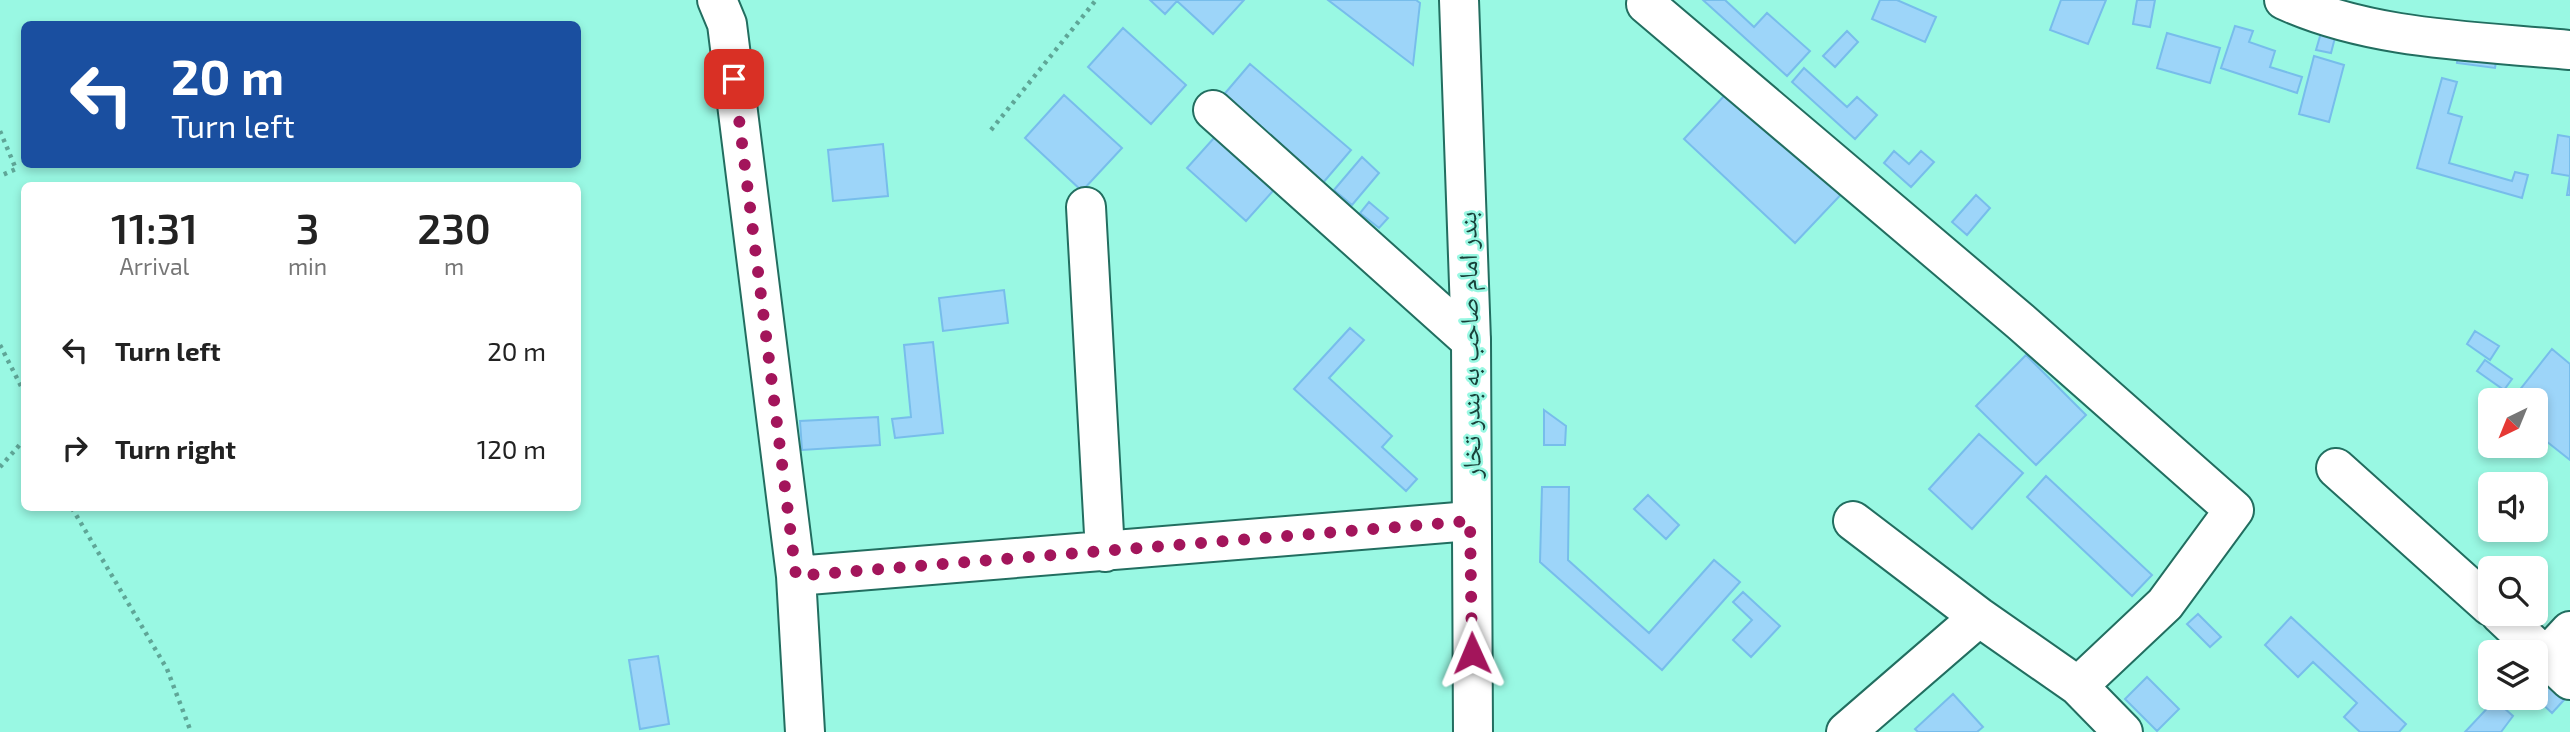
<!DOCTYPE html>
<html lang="en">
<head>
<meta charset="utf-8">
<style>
	body { margin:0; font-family:"Exo 2","Noto Naskh Arabic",sans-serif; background:#f2f2f2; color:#222; height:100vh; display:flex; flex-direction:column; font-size:26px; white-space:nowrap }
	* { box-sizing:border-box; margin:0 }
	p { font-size:23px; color:#767676 }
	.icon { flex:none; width:38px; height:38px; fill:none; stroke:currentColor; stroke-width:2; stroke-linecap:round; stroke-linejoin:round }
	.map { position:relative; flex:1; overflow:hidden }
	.side { position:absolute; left:21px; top:182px; width:560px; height:329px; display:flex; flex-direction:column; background:#fff; border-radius:10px; box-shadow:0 4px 10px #0003 }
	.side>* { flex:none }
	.guide { position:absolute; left:21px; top:21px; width:560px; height:147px; border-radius:10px; box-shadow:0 4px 10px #0003; background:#1a4fa0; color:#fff; overflow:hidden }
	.needle { width:46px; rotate:223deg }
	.controls { position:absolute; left:2478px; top:388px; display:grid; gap:14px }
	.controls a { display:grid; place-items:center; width:70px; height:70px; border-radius:10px; background:#fff; box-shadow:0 4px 10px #0003; font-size:35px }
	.pin { position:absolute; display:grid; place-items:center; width:60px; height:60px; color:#fff; margin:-30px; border-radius:14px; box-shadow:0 4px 10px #0006 }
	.me { position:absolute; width:77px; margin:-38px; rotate:359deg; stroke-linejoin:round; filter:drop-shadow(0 0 5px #0008) }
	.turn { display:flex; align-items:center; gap:24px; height:147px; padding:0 35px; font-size:32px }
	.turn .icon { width:91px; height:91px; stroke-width:2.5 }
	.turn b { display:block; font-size:49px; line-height:60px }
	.eta { display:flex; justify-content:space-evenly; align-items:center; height:119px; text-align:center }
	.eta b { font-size:42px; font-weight:600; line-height:49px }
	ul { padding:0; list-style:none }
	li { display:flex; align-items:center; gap:21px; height:98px; padding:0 35px }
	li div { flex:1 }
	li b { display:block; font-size:26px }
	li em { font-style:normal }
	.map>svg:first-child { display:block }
	.building { fill:#9dd5f9; stroke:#77bdeb; stroke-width:2 }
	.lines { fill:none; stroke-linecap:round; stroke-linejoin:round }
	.minor-casing { stroke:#226e60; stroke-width:42 }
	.major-casing { stroke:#226e60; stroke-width:42 }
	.path { stroke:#5fa697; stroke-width:4.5; stroke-dasharray:3.5 5; stroke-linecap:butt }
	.minor { stroke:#fff; stroke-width:38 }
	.major { stroke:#fff; stroke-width:38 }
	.route { stroke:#a3155b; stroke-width:12; stroke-dasharray:0 21.6 }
	.labels { text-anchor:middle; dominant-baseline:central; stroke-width:5; stroke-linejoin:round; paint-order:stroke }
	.street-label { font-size:26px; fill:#19423a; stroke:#99f8e3 }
</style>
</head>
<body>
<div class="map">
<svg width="2570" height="732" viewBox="0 0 2570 732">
	<rect width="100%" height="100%" fill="#99f8e3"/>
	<!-- building -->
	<path class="building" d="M1150 0H1244L1213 34 1177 1 1165 14Z
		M1328 0H1416L1420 3 1413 65Z
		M1703 0H1725L1754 27 1767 13 1810 51 1787 76Z
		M1880 0H1897L1936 17 1925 42 1872 19Z
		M2061 0H2106L2088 44 2050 30Z
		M2137 0H2155L2150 27 2133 24Z
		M2235 26 2253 31 2249 42 2275 51 2270 67 2302 77 2297 93 2221 68Z
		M2323 26 2337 30 2331 53 2316 50Z
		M1123 28 1186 85 1151 124 1088 67Z
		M1847 31 1858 42 1835 67 1823 56Z
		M2167 33 2220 48 2210 83 2157 68Z
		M2459 44 2498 50 2495 68 2457 63Z
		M2314 56 2344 65 2329 122 2299 114Z
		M1250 64 1351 150 1322 184 1221 98Z
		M1804 68 1847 107 1857 97 1877 115 1855 139 1792 82Z
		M2442 78 2457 82 2448 113 2462 117 2449 163 2512 181 2515 172 2528 175 2522 198 2417 168Z
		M1738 81 1849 186 1795 243 1684 139Z
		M1064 95 1122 148 1082 191 1025 138Z
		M1223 128 1281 182 1246 221 1187 168Z
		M2558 135 2570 137V195H2567L2570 176 2552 173Z
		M883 144 888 196 833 201 828 150Z
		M1894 151 1909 164 1921 151 1934 162 1911 187 1884 163Z
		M1362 157 1379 173 1352 205 1334 190Z
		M1976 195 1990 208 1967 235 1952 222Z
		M1369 202 1388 218 1379 228 1360 213Z
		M1004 290 1008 323 943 331 939 298Z
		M1350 328 1364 340 1329 378 1392 436 1382 447 1417 479 1406 491 1294 389Z
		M2475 331 2499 346 2490 360 2467 344Z
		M933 342 943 433 895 438 892 419 911 417 904 345Z
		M2552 349 2570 364V460L2536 433V401H2511Z
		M2026 355 2086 415 2036 465 1976 406Z
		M2485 360 2512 379 2504 390 2477 371Z
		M1544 410 1566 426 1565 445H1544Z
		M878 417 880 445 802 450 800 421Z
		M1979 434 2023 473 1972 529 1929 489Z
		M2046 476 2152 575 2132 596 2027 497Z
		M1542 487H1569L1568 560 1649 633 1714 560 1740 582 1662 670 1540 562Z
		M1648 495 1679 525 1666 539 1634 509Z
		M1743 592 1780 626 1751 657 1733 640 1752 620 1733 602Z
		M2198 614 2221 637 2210 647 2187 624Z
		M2291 617 2406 724 2399 732H2360L2344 717 2357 703 2313 662 2298 677 2265 645Z
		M658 656 669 724 640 729 629 660Z
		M2147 677 2179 709 2157 731 2125 699Z
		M2538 677 2564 700 2552 713 2536 698Z
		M1953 694 1983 727 1977 732H1918L1915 729Z
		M2495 700 2513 716 2501 732H2465Z"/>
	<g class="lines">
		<defs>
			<path id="minor" d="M717 0 727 24 796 576 805 732
				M1650 0 1646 4 2021 322 2234 510 2165 604 2078 686
				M2284 0C2372 40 2475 41 2570 50
				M1213 110 1471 341
				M1086 207 1105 552
				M2336 468 2490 606
				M1853 521 1979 617 2078 686 2123 732
				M796 576 1470 521
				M2500 614 2570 680
				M2547 656 2570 631
				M1846 732 1979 617"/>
			<path id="major" d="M1459 0 1471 341 1473 732"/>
		</defs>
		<!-- minor casing -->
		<use href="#minor" class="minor-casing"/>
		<!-- major casing -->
		<use href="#major" class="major-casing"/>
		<!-- path -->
		<path class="path" d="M991 130 1096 0
			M0 131 16 169 0 176
			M0 345 24 392
			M0 467 24 440
			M72 508 167 669 191 732"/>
		<!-- minor -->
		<use href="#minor" class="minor"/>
		<!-- major -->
		<use href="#major" class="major"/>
	</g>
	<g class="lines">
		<!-- route -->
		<path class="route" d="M734 79 796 576 1470 521 1472 653"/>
	</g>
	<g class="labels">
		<!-- street labels -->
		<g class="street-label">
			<text transform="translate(1468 345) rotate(-91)">بندر امام صاحب به بندر تخار</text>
		</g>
	</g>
</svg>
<div class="controls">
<a><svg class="needle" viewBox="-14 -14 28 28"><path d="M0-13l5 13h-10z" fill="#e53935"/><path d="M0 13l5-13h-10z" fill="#767676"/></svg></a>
<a><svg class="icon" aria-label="sound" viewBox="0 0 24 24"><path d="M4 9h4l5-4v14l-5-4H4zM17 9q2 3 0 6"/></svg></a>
<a><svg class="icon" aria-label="search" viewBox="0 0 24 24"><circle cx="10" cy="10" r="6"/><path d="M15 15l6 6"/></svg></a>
<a><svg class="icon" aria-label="layers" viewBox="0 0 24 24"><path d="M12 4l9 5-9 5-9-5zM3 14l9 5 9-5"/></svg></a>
</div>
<div class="pin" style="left:734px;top:79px;background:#d93025"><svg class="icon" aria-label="arrive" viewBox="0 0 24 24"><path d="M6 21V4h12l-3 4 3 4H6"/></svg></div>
<svg class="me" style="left:1472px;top:653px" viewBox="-20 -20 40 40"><path d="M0-17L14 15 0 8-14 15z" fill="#a3155b" stroke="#fff" stroke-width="4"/></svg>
<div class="guide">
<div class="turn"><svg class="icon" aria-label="left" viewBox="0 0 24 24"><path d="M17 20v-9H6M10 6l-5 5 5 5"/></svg><div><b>20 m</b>Turn left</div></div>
</div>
<section class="side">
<div class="eta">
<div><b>11:31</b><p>Arrival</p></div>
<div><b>3</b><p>min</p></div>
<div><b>230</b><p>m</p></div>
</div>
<ul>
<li><svg class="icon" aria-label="left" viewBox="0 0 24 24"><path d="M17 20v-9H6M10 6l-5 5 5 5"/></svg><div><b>Turn left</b></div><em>20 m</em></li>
<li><svg class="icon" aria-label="right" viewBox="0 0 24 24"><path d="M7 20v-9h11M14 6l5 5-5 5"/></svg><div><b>Turn right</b></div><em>120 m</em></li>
</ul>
</section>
</div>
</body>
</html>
